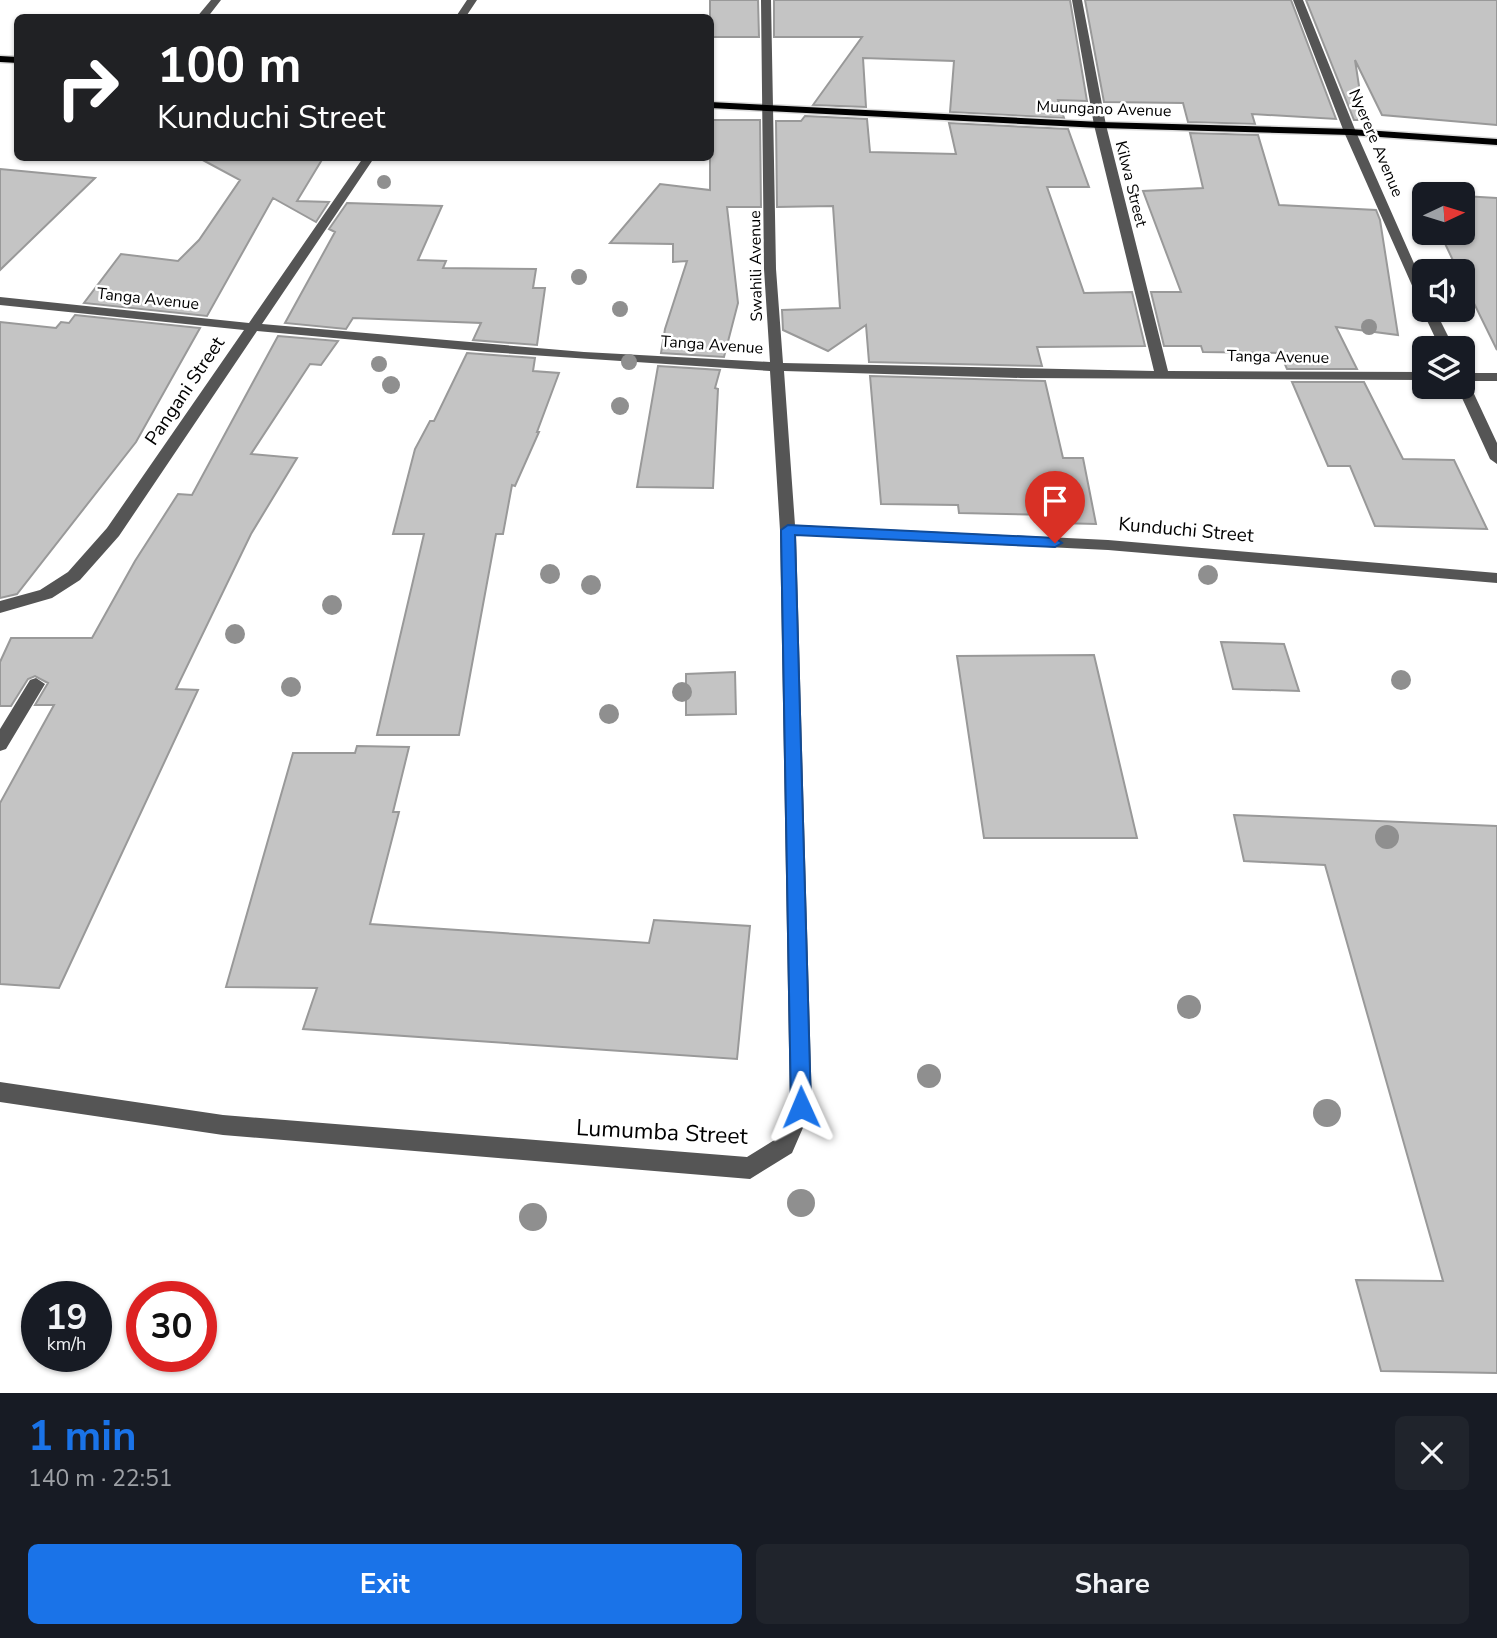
<!DOCTYPE html>
<html lang="en">
<head>
<meta charset="utf-8">
<style>
	body { margin:0; font-family:"Nunito Sans",sans-serif; background:#20242c; color:#f1f3f6; height:100vh; display:flex; flex-direction:column; font-size:26px; white-space:nowrap }
	* { box-sizing:border-box; margin:0 }
	p { font-size:23px; color:#9ea1a6 }
	.icon { flex:none; width:38px; height:38px; fill:none; stroke:currentColor; stroke-width:2; stroke-linecap:round; stroke-linejoin:round }
	.map { position:relative; height:1393px; overflow:hidden }
	.side { display:flex; flex-direction:column; background:#171b24; flex:1 }
	.side>* { flex:none }
	.top-card { position:absolute; left:14px; top:14px; width:700px; height:147px; border-radius:10px; box-shadow:0 2px 5px #0004; background:#202124; color:#fff; overflow:hidden }
	.needle { width:46px; rotate:86deg }
	.tools { position:absolute; left:1412px; top:182px; display:grid; gap:14px }
	.tools a { display:grid; place-items:center; width:63px; height:63px; border-radius:10px; background:#171b24; box-shadow:0 2px 5px #0004; font-size:35px }
	.speed { position:absolute; left:21px; top:1281px; display:flex; gap:14px; font-size:35px; font-weight:700; text-align:center }
	.speed>* { display:grid; place-content:center; width:91px; height:91px; border-radius:50%; background:#171b24; box-shadow:0 2px 5px #0004; line-height:1 }
	.speed small { font-size:18px; font-weight:400 }
	.speed .limit { border:10px solid #d22; background:#fff; color:#111 }
	.pin { position:absolute; display:grid; place-items:center; width:60px; height:60px; color:#fff; margin:-72px -30px; border-radius:50% 50% 50% 0; rotate:-45deg; box-shadow:0 0 7px #0007 }
	.pin .icon { rotate:45deg }
	.me { position:absolute; width:77px; margin:-38px; rotate:359deg; stroke-linejoin:round; filter:drop-shadow(0 0 5px #0008) }
	.turn { display:flex; align-items:center; gap:24px; height:147px; padding:0 28px; font-size:32px }
	.turn .icon { width:91px; height:91px; stroke-width:2.5 }
	.turn b { display:block; font-size:49px; line-height:60px }
	.round { display:grid; place-items:center; flex:none; width:74px; height:74px; border-radius:10px; background:#20242c }
	.head { display:flex; align-items:center; justify-content:space-between; height:119px; padding:0 28px }
	h1 { font-size:42px; font-weight:700; line-height:52px; color:#1a73e8 }
	.button { display:flex; gap:14px; margin-top:auto; padding:14px 28px }
	.button a { flex:1; height:80px; border-radius:10px; background:#1a73e8; color:#fff; font-size:28px; font-weight:700; line-height:80px; text-align:center }
	.button a+a { background:#20242c; color:#f1f3f6 }
	.map>svg:first-child { display:block }
	.building { fill:#c4c4c4; stroke:#999; stroke-width:2 }
	.lines { fill:none; stroke-linecap:round; stroke-linejoin:round }
	.major-casing { stroke:#dbdbdb; stroke-width:3 }
	.minor { fill:#555; fill-rule:evenodd }
	.major { fill:#000; fill-rule:evenodd }
	.tree { fill:#8f8f8f }
	.route { fill:#1a73e8; stroke:#114b97; stroke-width:2 }
	.labels { text-anchor:middle; dominant-baseline:central; stroke-width:5; stroke-linejoin:round; paint-order:stroke }
	.far-street-label { font-size:16px; fill:#000; stroke:#fff }
	.street-label { font-size:19px; fill:#000; stroke:#fff }
	.near-street-label { font-size:23px; fill:#000; stroke:#fff }
</style>
</head>
<body>
<div class="map">
<svg width="1497" height="1393" viewBox="0 0 1497 1393">
	<rect width="100%" height="100%" fill="#fff"/>
	<!-- building -->
	<path class="building" d="M710 0H758L759 37H710Z
		M774 0H1070L1087 101 1058 100 1064 118 950 112 954 61 863 58 866 107 813 105 862 37H774Z
		M1085 0H1291L1336 119 1252 114 1255 124 1188 122 1183 103 1104 102Z
		M1306 0H1497V125L1382 115 1355 60 1363 112 1367 120H1354Z
		M805 116 867 119 870 152 956 154 949 123 1068 129 1089 187H1047L1084 293 1132 292 1145 346 1037 347 1042 366 869 362 866 325 828 351 783 330 782 310 840 308 833 206 777 207 776 121H801Z
		M710 120H760L761 207H727L738 303 724 357 661 353 665 329 687 261 673 262V244L610 243 660 184 710 190Z
		M1190 133 1258 135 1279 205 1376 210 1380 220 1398 335 1336 327 1357 369H1287L1280 353 1203 352 1201 346H1164L1151 292H1181L1143 191 1203 188Z
		M199 158H323L297 201 329 202 316 222 273 198 207 316 84 303 121 254 178 261 199 240 240 180Z
		M0 169 95 178 0 270Z
		M1463 196 1497 198V350L1463 281V271H1458L1440 233H1463Z
		M347 203 442 206 418 260 446 261 443 268 536 269 533 288H545L537 345 473 340 481 323 353 318 346 329 285 323 335 232 329 229Z
		M75 315 200 328 136 442 17 594 0 598V322L56 328 61 322 69 323Z
		M278 336 338 341 321 365 310 364 251 454 297 458 251 534 176 689 198 690 59 988 0 984V803L54 705H35L48 683 35 676 28 679 11 706H0V662L11 638H92L135 561 178 494 192 495Z
		M467 353 535 358 533 371 559 373 537 432H539L515 486 512 485 503 534H496L459 735H377L424 534H393L415 449 430 421H434Z
		M658 366 720 370 715 388 718 389 713 488 637 487Z
		M870 376 1045 381 1063 458H1083L1096 524 1057 523 1056 515 959 513 958 505 881 504Z
		M1292 382H1364L1403 459 1454 460 1487 529 1375 526 1350 466H1328Z
		M1221 642 1284 644 1299 691 1233 689Z
		M1094 655 1137 838H984L957 656Z
		M735 672 736 714 686 715V674Z
		M357 746 409 747 393 812H399L370 924 649 943 654 920 750 926 737 1059 303 1029 317 988 226 987 293 753H355Z
		M1234 815 1497 826V1373L1381 1371 1356 1280 1443 1281 1325 865 1244 861Z"/>
	<g class="lines">
		<defs>
			<path id="major" d="M0 56 18 57V63L0 62Z
				M710 102 1100 122 1350 129 1497 139V145L1350 135 1100 128 710 108Z"/>
		</defs>
		<!-- major casing -->
		<use href="#major" class="major-casing"/>
		<!-- minor -->
		<path class="minor" d="M211 0H221L207 18H196Z
			M467 0H477L465 18H455Z
			M761 0H771L776 269 783 363 1154 371 1094 125 1072 0H1082L1106 125 1168 371 1424 372V380L1021 378 784 371 795 525 1108 540 1497 573V583L1108 550 796 535 812 1107 792 1153 750 1179 223 1135 0 1102V1082L223 1115 747 1157 776 1139 790 1107 780 530 770 371 487 352 257 331 119 536 80 580 52 598 0 613V601L40 590 68 572 107 528 244 330 0 305V297L249 323 363 158H374L262 324 584 352 770 362 764 269Z
			M1293 0H1303L1356 132 1424 286V303L1418 299 1344 132Z
			M1424 307V310H1435L1454 348H1440L1422 310Z
			M1463 373H1497V381H1468L1497 443V464L1490 459 1457 387H1463Z
			M36 678 45 684 6 749 0 751V729L30 680Z"/>
		<!-- major -->
		<use href="#major" class="major"/>
	</g>
	<!-- trees -->
	<g class="tree">
		<circle cx="384" cy="182" r="7"/>
		<circle cx="579" cy="277" r="8"/>
		<circle cx="620" cy="309" r="8"/>
		<circle cx="1369" cy="327" r="8"/>
		<circle cx="629" cy="362" r="8"/>
		<circle cx="379" cy="364" r="8"/>
		<circle cx="391" cy="385" r="9"/>
		<circle cx="620" cy="406" r="9"/>
		<circle cx="550" cy="574" r="10"/>
		<circle cx="1208" cy="575" r="10"/>
		<circle cx="591" cy="585" r="10"/>
		<circle cx="332" cy="605" r="10"/>
		<circle cx="235" cy="634" r="10"/>
		<circle cx="1401" cy="680" r="10"/>
		<circle cx="291" cy="687" r="10"/>
		<circle cx="682" cy="692" r="10"/>
		<circle cx="609" cy="714" r="10"/>
		<circle cx="1387" cy="837" r="12"/>
		<circle cx="1189" cy="1007" r="12"/>
		<circle cx="929" cy="1076" r="12"/>
		<circle cx="1327" cy="1113" r="14"/>
		<circle cx="801" cy="1203" r="14"/>
		<circle cx="533" cy="1217" r="14"/>
	</g>
	<!-- route -->
	<path class="route" d="M788 525 1055 538 1062 543 1055 547 795 535 811 1107 808 1113 801 1116 794 1113 791 1107 781 530Z"/>
	<g class="labels">
		<!-- far-street labels -->
		<g class="far-street-label">
			<text transform="translate(1104 109) rotate(2)">Muungano Avenue</text>
			<text transform="translate(1376 143) rotate(67)">Nyerere Avenue</text>
			<text transform="translate(1131 184) rotate(76)">Kilwa Street</text>
			<text transform="translate(756 266) rotate(-91)">Swahili Avenue</text>
			<text transform="translate(148 299) rotate(6)">Tanga Avenue</text>
			<text transform="translate(712 345) rotate(4)">Tanga Avenue</text>
			<text transform="translate(1278 357) rotate(1)">Tanga Avenue</text>
		</g>
		<!-- street labels -->
		<g class="street-label">
			<text transform="translate(185 391) rotate(-56)">Pangani Street</text>
			<text transform="translate(1186 530) rotate(5)">Kunduchi Street</text>
		</g>
		<!-- near-street labels -->
		<g class="near-street-label">
			<text transform="translate(662 1132) rotate(3)">Lumumba Street</text>
		</g>
	</g>
</svg>
<div class="tools">
<a><svg class="needle" viewBox="-14 -14 28 28"><path d="M0-13l5 13h-10z" fill="#e53935"/><path d="M0 13l5-13h-10z" fill="#9ea1a6"/></svg></a>
<a><svg class="icon" aria-label="sound" viewBox="0 0 24 24"><path d="M4 9h4l5-4v14l-5-4H4zM17 9q2 3 0 6"/></svg></a>
<a><svg class="icon" aria-label="layers" viewBox="0 0 24 24"><path d="M12 4l9 5-9 5-9-5zM3 14l9 5 9-5"/></svg></a>
</div>
<div class="speed"><div>19<small>km/h</small></div><div class="limit">30</div></div>
<div class="pin" style="left:1055px;top:543px;background:#d93025"><svg class="icon" aria-label="arrive" viewBox="0 0 24 24"><path d="M6 21V4h12l-3 4 3 4H6"/></svg></div>
<svg class="me" style="left:801px;top:1107px" viewBox="-20 -20 40 40"><path d="M0-17L14 15 0 8-14 15z" fill="#1a73e8" stroke="#fff" stroke-width="4"/></svg>
<div class="top-card">
<div class="turn"><svg class="icon" aria-label="right" viewBox="0 0 24 24"><path d="M7 20v-9h11M14 6l5 5-5 5"/></svg><div><b>100 m</b>Kunduchi Street</div></div>
</div>
</div>
<section class="side">
<div class="head"><div><h1>1 min</h1><p>140 m · 22:51</p></div><a class="round"><svg class="icon" aria-label="close" viewBox="0 0 24 24"><path d="M6 6l12 12M18 6L6 18"/></svg></a></div>
<div class="button"><a>Exit</a><a>Share</a></div>
</section>
</body>
</html>
